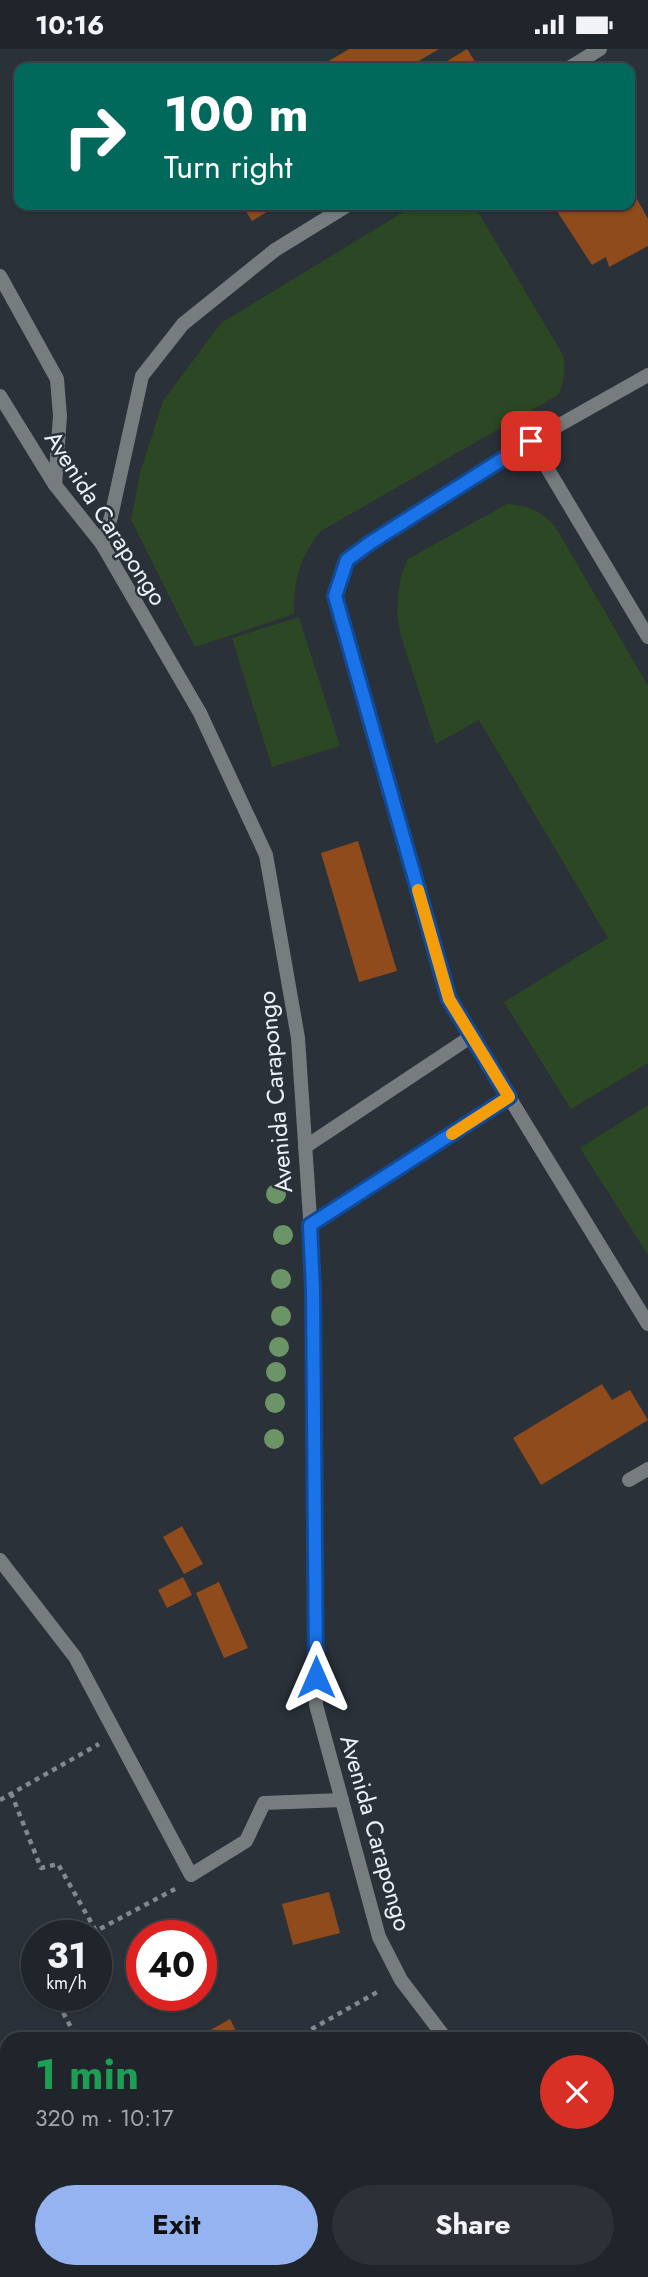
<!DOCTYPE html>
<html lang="en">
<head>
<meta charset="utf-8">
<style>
	body { margin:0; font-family:Jost,sans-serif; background:#2d3137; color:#f1f3f6; height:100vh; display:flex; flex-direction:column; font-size:26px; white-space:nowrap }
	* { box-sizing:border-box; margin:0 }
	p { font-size:23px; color:#a2a5a9 }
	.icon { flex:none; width:38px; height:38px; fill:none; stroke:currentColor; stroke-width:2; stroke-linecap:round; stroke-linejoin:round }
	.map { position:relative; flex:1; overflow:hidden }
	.panel { position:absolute; left:0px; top:1983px; width:649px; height:247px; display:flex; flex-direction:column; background:#20252b; border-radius:21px 21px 0 0; box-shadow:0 2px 5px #0004,0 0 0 2px #3d4247 }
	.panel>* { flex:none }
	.hud { position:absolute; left:14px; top:14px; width:621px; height:147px; border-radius:14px; box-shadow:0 2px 5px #0004,0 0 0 2px #3d4247; background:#00695c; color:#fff; overflow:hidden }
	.speed { position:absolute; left:21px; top:1871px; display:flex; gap:14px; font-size:35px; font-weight:700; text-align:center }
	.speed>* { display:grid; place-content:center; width:91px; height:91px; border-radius:50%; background:#20252b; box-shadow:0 2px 5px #0004,0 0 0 2px #3d4247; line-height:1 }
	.speed small { font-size:18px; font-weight:400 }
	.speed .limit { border:10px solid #d22; background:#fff; color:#111 }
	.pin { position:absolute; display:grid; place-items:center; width:60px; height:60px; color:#fff; margin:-30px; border-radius:14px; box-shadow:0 4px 10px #0006 }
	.me { position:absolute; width:77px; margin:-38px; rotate:0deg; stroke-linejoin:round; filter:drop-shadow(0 0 5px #0008) }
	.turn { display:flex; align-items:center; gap:24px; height:147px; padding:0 35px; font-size:32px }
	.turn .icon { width:91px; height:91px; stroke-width:2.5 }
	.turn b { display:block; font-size:49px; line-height:60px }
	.round { display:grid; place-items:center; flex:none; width:74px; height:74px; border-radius:37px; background:#2d3137 }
	.headline { display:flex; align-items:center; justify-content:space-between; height:119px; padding:0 35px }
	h1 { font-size:42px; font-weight:700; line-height:52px; color:#1e9e55 }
	.cta { display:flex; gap:14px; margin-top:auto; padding:14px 35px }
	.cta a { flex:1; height:80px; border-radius:42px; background:#95b2f1; color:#111; font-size:28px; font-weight:700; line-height:80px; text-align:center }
	.cta a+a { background:#2d3137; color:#f1f3f6 }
	.status { display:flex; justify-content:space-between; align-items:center; height:49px; padding:0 35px; background:#20252b; direction:ltr }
	.status svg { height:19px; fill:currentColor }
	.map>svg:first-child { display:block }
	.green { fill:#2c4723 }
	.building { fill:#8f4b1b }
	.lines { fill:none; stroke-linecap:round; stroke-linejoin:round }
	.path { stroke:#82888e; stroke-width:4.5; stroke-dasharray:5 5; stroke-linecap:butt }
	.service { stroke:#777d7f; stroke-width:14 }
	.minor { stroke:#777d7f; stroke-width:14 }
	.tertiary { stroke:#777d7f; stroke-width:14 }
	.tree { fill:#6b9566 }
	.route-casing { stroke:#114b97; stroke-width:18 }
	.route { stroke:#1a73e8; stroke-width:12 }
	.slow { stroke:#f59e0b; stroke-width:12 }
	.labels { text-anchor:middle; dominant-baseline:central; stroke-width:5; stroke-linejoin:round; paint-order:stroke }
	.street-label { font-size:24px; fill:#edf2f7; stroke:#2a3139 }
</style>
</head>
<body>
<div class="status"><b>10:16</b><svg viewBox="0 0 49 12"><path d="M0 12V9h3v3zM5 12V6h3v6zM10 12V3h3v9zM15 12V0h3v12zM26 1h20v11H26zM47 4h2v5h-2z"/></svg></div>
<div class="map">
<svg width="648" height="2228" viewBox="0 0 648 2228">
	<rect width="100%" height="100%" fill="#2a3139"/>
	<!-- green -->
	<path class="green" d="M415 156H477L475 158 563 306C565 321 565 332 558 346L321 482C299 508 294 531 294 565L195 598 131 471 140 424 163 352 221 274Z
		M507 455C527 456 541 462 555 477L648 637V1014L571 1060 504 953 608 889 479 671 436 695 401 587 397 566 398 546 401 527 408 510Z
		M299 568 340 697 272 718 232 589Z
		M648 1056V1206L580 1099Z"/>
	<!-- building -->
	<path class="building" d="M349 0H439L407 19H317Z
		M467 0 479 19H436Z
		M630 137 648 170V197L609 218 606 208 592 216 553 156H630Z
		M242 156H278L252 172Z
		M358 792 397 922 359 933 321 804Z
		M602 1335 612 1351 630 1341 648 1371 541 1436 513 1389Z
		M182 1477 203 1515 184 1525 163 1488Z
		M183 1528 192 1546 167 1559 158 1541Z
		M219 1533 248 1599 224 1609 196 1544Z
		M329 1843 340 1884 293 1896 282 1855Z
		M230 1970 240 1990H199L198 1988Z
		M567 2222H614L610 2228H563Z"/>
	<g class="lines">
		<!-- path -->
		<path class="path" d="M11 1744 41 1819 58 1815 96 1882 175 1840
			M0 1751 99 1695
			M54 1946 77 1990
			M294 1990 381 1941
			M15 2228 25 2222"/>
		<!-- service -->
		<path class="service" d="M0 227 57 330 60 367 55 436
			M648 326 531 392 370 494 347 511 336 547 449 950 648 1275
			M531 392 648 588
			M305 1098 472 987
			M310 1176 509 1048
			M629 1431 648 1420"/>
		<!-- minor -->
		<path class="minor" d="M569 19 600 0
			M102 495 111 468 142 327 183 275 275 201 348 156
			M0 1511 75 1608 191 1826 246 1792 264 1754 342 1751"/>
		<!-- tertiary -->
		<path class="tertiary" d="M0 347 55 436 102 495 200 664 266 806 298 989 313 1214 316 1656 379 1888 401 1931 446 1990
			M642 2126 648 2128"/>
	</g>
	<!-- trees -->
	<g class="tree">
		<circle cx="276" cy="1145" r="10"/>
		<circle cx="283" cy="1186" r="10"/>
		<circle cx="281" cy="1230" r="10"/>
		<circle cx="281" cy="1267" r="10"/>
		<circle cx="279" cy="1298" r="10"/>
		<circle cx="276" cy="1323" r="10"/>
		<circle cx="275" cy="1354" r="10"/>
		<circle cx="274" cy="1390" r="10"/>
	</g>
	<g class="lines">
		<defs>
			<path id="route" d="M316 1628 313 1241 310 1176 509 1048 449 950 335 547 347 511 370 494 531 392"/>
		</defs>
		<!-- route casing -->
		<use href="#route" class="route-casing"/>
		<!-- route -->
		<use href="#route" class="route"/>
		<!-- slow -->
		<path class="slow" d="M418 841 449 950 509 1048 452 1085"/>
	</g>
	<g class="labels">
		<!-- street labels -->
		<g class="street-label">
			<text transform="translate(106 469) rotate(57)">Avenida Carapongo</text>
			<text transform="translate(275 1043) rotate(-95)">Avenida Carapongo</text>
			<text transform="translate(376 1784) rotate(74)">Avenida Carapongo</text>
		</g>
	</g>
</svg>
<div class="speed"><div>31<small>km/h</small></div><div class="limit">40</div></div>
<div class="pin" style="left:531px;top:392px;background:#d93025"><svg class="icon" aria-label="arrive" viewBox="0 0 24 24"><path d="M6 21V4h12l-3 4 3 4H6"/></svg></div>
<svg class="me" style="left:316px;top:1628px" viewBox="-20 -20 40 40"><path d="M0-17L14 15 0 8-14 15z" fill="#1a73e8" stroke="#fff" stroke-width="4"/></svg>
<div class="hud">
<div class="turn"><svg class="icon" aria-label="right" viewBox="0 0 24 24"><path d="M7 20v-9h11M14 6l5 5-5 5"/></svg><div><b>100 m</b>Turn right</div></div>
</div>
<section class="panel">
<div class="headline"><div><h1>1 min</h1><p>320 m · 10:17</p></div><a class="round" style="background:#d93025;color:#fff"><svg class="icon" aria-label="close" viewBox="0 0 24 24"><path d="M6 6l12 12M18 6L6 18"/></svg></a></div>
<div class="cta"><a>Exit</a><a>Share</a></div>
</section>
</div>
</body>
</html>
